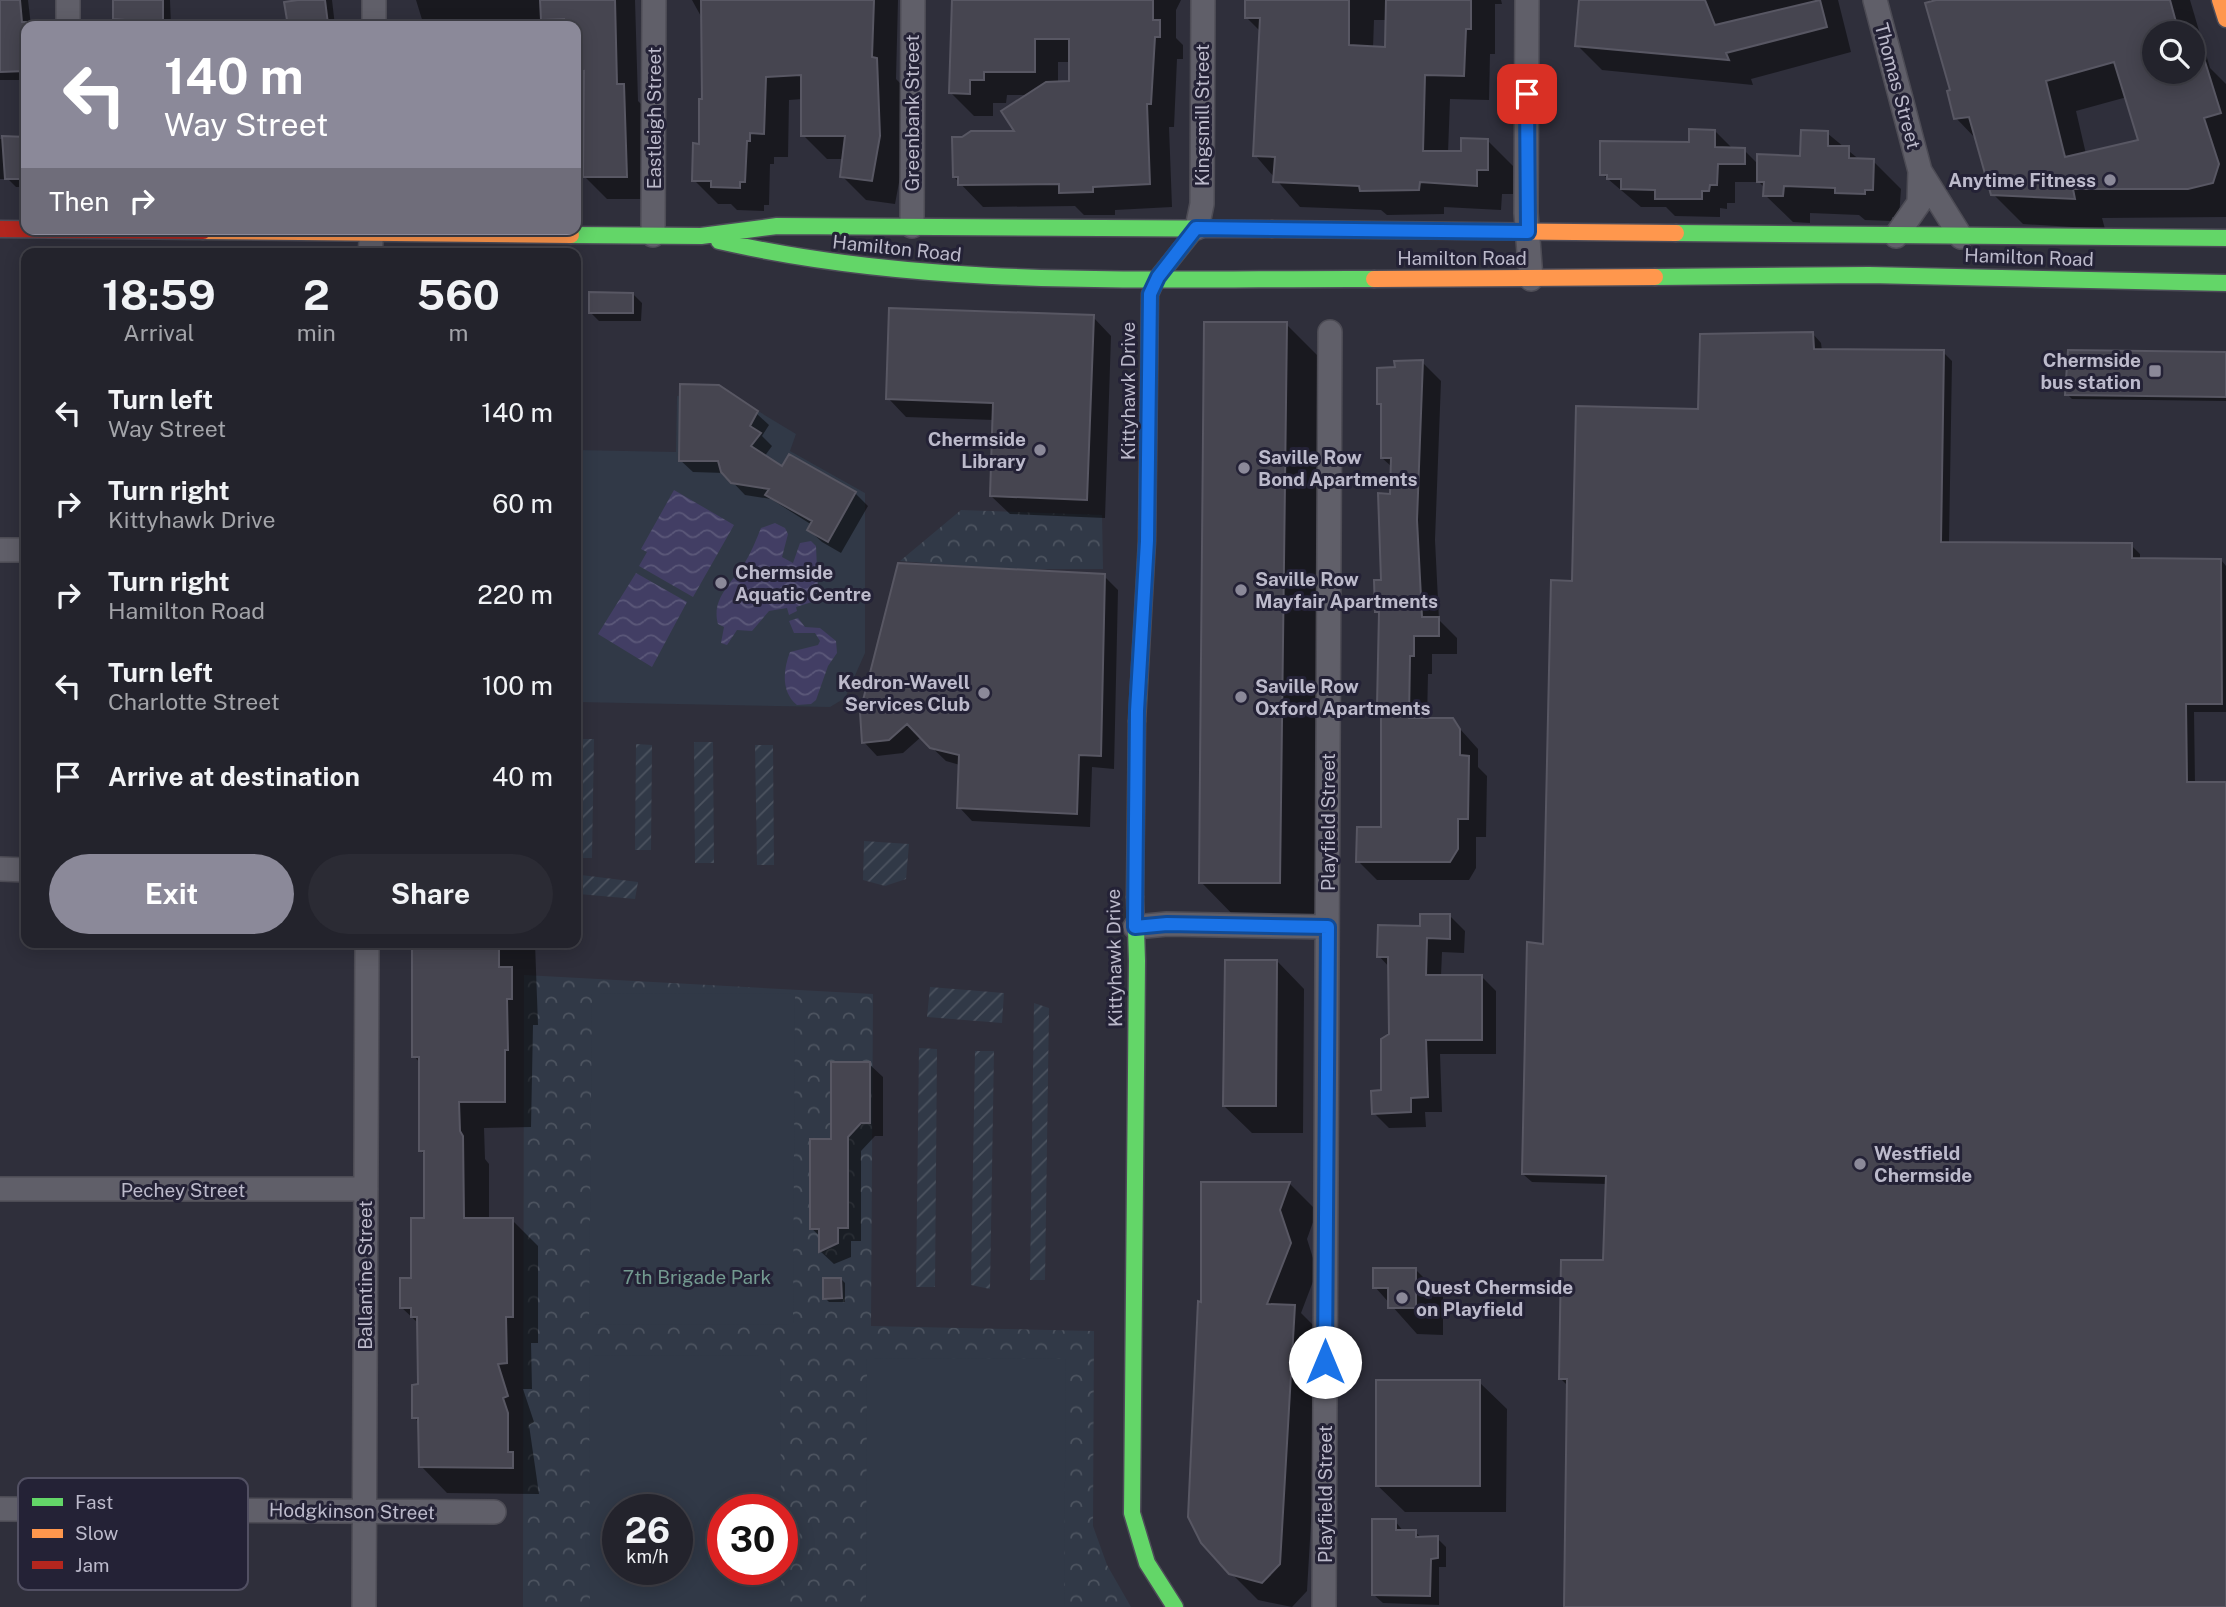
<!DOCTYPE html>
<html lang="en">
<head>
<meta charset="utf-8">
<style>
	body { margin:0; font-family:"Public Sans",sans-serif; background:#2b2b34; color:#f1f3f6; height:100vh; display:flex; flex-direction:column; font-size:26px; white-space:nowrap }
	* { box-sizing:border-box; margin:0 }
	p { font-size:23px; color:#a3a4a9 }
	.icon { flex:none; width:38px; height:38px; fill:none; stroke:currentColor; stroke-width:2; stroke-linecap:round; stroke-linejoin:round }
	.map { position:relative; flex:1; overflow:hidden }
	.side { position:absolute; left:21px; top:248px; width:560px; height:700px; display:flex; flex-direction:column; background:#23232c; border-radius:14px; box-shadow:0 4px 18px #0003,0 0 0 2px #404048 }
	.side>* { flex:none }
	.guide { position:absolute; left:21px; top:21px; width:560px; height:214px; border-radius:14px; box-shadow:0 4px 18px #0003,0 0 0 2px #404048; background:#8b8999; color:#fff; overflow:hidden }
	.tools { position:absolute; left:2142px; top:21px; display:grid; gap:14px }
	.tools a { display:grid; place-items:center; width:63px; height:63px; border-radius:50%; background:#23232c; box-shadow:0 4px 18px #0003,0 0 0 2px #404048; font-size:35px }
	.speed { position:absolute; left:602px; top:1494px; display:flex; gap:14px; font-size:35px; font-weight:700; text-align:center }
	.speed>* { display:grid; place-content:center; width:91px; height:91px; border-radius:50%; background:#23232c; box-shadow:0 4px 18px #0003,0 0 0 2px #404048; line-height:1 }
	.speed small { font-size:18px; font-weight:400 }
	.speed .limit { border:10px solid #d22; background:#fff; color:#111 }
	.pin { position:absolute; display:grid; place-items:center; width:60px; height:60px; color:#fff; margin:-30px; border-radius:14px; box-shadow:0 4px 10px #0006 }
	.me { position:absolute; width:77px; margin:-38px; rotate:0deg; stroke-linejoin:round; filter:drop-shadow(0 0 5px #0008) }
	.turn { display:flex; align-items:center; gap:24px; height:147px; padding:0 28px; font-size:32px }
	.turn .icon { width:91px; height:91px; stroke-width:2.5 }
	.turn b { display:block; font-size:49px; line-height:60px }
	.then { display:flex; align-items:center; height:66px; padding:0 28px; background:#0003; gap:14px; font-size:26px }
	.eta { display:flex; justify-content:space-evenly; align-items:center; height:119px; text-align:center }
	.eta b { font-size:42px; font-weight:700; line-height:49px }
	.action { display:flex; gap:14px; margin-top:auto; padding:14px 28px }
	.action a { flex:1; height:80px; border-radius:42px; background:#8b8999; color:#fff; font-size:28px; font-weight:700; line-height:80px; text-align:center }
	.action a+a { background:#2b2b34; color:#f1f3f6 }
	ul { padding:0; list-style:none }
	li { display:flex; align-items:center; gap:21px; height:91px; padding:0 28px }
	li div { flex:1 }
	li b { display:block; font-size:26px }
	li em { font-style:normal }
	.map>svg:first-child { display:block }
	.park { fill:url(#park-crowns); fill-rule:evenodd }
	.garden { fill:url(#garden-furrows) }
	.pitch { fill:#313947; fill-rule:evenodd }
	.water { fill:url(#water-waves) }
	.shadow { fill:#0007; fill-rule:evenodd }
	.building { fill:#464550; stroke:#585763; stroke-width:2; fill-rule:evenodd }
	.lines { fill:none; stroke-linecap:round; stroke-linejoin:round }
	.street-casing { stroke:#4d4c55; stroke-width:26 }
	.fast-casing { stroke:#4d4c58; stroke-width:19 }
	.slow-casing { stroke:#4d4c58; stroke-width:19 }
	.jam-casing { stroke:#4d4c58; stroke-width:19 }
	.street { stroke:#605f69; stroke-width:23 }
	.fast { stroke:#63d668; stroke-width:16 }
	.slow { stroke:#ff974d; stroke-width:16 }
	.jam { stroke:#b3261e; stroke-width:16 }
	.route-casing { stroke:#114b97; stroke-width:18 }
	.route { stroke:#1a73e8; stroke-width:12 }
	.poi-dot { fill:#8b8999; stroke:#242236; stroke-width:2.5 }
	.labels { text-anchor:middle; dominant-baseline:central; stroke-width:6; stroke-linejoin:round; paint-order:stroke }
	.street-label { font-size:19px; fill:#bcbacb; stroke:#242236 }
	.poi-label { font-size:19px; font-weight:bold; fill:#bcbacb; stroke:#242236; text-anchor:start }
	.park-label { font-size:19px; fill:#739a90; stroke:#242236 }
	.key { fill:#242236; stroke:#525063; stroke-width:2 }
	.key-label { font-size:19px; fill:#bcbacb }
</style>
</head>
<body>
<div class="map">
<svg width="2226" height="1607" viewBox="0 0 2226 1607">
	<defs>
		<pattern id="park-crowns" width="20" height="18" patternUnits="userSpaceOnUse" patternTransform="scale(1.75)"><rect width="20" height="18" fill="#313947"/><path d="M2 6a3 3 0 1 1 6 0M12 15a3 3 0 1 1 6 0" fill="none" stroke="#4d5460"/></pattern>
		<pattern id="garden-furrows" width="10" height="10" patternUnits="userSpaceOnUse" patternTransform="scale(1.75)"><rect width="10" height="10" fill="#313947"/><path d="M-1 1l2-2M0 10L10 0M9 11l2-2" fill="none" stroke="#4d5460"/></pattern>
		<pattern id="water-waves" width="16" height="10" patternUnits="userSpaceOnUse" patternTransform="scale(1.75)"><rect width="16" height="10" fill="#423e64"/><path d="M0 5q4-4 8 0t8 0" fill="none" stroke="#5b5879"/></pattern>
	</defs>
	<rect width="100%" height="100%" fill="#2f2f3b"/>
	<!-- park -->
	<path class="park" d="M961 510 1102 515 1103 569H1005L900 561Z
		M524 975 873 994 871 1326 1094 1331 1093 1526 1107 1565 1131 1607H523ZM618 1510H677V1570H618ZM723 1510H782V1570H723Z"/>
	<!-- garden -->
	<path class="garden" d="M579 739H594L592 858H577Z
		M694 742H713L714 863H695Z
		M636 744 652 745 651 850H635Z
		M755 745H773L774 865H757Z
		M864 841 909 844 906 879 885 886 863 880Z
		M581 875 638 882 635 899 579 894Z
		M930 987 1004 993 1002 1023 927 1017Z
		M1034 1003 1049 1008 1045 1280H1030Z
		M919 1048 937 1049 935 1287H916Z
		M975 1051H994L990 1289 971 1285Z"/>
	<!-- pitch -->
	<path class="pitch" d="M677 396 735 397 796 434 790 451 865 493V653L845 698 830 707 576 702V450L676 452Z
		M592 993 795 994 793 1325 589 1324Z
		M780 1355 781 1510H723V1570H781V1607H590L589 1356ZM618 1510H677V1570H618Z
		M867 1358 1066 1359 1064 1607H866Z"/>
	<!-- water -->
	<path class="water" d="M674 490 734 525 693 597 639 566 647 552 641 549Z
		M775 523 785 528 788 534 782 557 793 563 800 543 811 541 816 546 818 591 812 602 796 607 797 611 789 615 787 608 769 611 752 631 737 630 727 645 721 643 724 627 718 624C711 599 731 584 744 564 751 553 756 540 761 528Z
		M636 573 687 602 652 667 598 634Z
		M798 618 805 627 820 628 836 641 837 653 828 666 816 700 811 704 797 705C781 692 783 670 790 652L818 645 820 641 815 633H794L789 621Z"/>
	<!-- shadow -->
	<path class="shadow" d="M0 0H28L31 26H26V80H0Z
		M116 0H170L171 26H123L115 19Z
		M292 0H332L335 26H289L286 3Z
		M416 0H635L638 101 646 109 649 199H607L584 176 586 91 576 81V26H424Z
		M692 0H898L896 79 901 84 903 161 895 204 866 200 842 176 844 159H827L803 135V99L789 100 788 157H774V164H770L769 205H764V211L737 210 731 204H718L694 180 704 101 703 20Z
		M953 0H1181L1176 10V38L1183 45V59H1177L1174 127H1169L1172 207 1115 210V215H1084L1075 206 983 207 954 177 1018 132 1029 95H1007L1006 103H993V116H974L951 93ZM1058 62H1071V82L1058 83Z
		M1247 0H1501L1502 4H1495V54H1490L1489 100 1450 99 1448 153 1463 152 1488 141 1513 166V194H1502L1501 210 1444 207V214L1387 215 1381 210 1300 207 1255 155 1261 32 1247 18ZM1374 20H1387L1386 49 1373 48Z
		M1581 0H1838L1851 52 1751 79 1753 85 1602 70 1577 45Z
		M1930 0H2190L2210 68 2226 84V217L2102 218 2105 229 2023 224 1993 194 1977 140 1956 118ZM2154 33H2193V72H2154ZM2127 97 2141 141 2086 154 2076 111Z
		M1715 131 1733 149 1744 150 1759 165 1802 157 1827 133 1861 161H1873L1901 189 1899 217H1892V221L1865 220 1859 215 1810 213V223L1793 222 1765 195V188L1759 182H1735V203H1727V209L1720 208V217L1675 216 1666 207H1641L1602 174 1691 144Z
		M0 139H26V187H16L8 179H0Z
		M633 294 642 303 641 321H599L590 312Z
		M1093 317 1111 336 1105 518 1010 514 991 496 994 420 906 417 888 398Z
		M1286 324 1326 364 1319 922H1240L1201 882Z
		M1813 334 1821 343 1822 351 1943 352 1952 361 1949 543 2131 545 2140 554V560H2221L2226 566V712H2194L2195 784H2226V1607H1565L1569 1387 1561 1379 1605 1262 1607 1184 1532 1182 1523 1174 1574 582 1700 411Z
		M576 350 577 351 576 392Z
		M2226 354V401L2072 399 2067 394Z
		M1422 362 1441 381 1435 540 1439 620 1457 638V654H1432V674H1428L1427 720H1452L1478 749V767L1487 776 1486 837H1476V868L1469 880H1377L1358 861 1382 829 1383 709 1379 705 1381 615 1377 611 1383 582 1392 467 1382 458 1383 407 1379 404 1396 369Z
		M756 413 769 425 762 436 772 446 764 457 783 469 790 456 855 493 868 506 841 553 822 542 809 530 812 525 771 499 745 495 724 473 693 472 680 460Z
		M1104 576 1118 590 1114 769 1092 767 1090 827 972 821 959 807 960 765 946 761 921 737 903 753 877 756 864 742Z
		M1450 916 1465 931 1464 953 1442 952 1441 976H1481L1496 991V1054H1440L1442 1112H1425L1426 1127 1389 1128 1374 1113 1382 1092 1391 1036 1390 968 1379 956 1421 927Z
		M414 943H535L538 1025H533L531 1127 484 1128 485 1159 489 1164V1220H512L538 1246V1343H531L532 1389H523L534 1422 529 1425 539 1494 447 1493 421 1466 420 1424 414 1417 420 1386 419 1324 401 1307 412 1280 426 1220 425 1155 420 1150V1063L414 1056Z
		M1277 961 1304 989 1303 1133H1252L1224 1106Z
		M869 1064 883 1077V1136H875L861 1151V1241H851V1257L834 1264 820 1251 821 1237 811 1228Z
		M1203 1184H1290L1317 1211 1307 1239 1317 1271 1301 1313 1322 1334 1307 1591 1292 1607 1258 1600 1230 1572 1202 1303Z
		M1416 1270 1443 1297V1335L1417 1334 1375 1287Z
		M841 1279 845 1283V1302H829L825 1298Z
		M1479 1382 1507 1409 1506 1512H1405L1377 1485Z
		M1395 1521 1404 1532H1415L1422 1538H1437L1446 1547V1567H1439V1605L1383 1603 1374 1595Z"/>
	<!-- building -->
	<path class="building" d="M0 0H20L22 22H26V71L0 72Z
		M113 0H163V26H142V23L125 24V20L113 19Z
		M298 0H325L328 24 288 26 284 2Z
		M540 0H615L617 84H624L627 177H583L584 71 576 72V26H564V19L541 20Z
		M701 0H874L872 57 877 58 880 136 872 181 840 177 845 136H801V75L766 77 764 134 750 133V141H747L745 182H740V188L711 187V181H692L693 143 699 144V99H702Z
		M952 0H1153V20H1160V37H1155L1151 104H1147L1150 184 1093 187V192L1059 193V184L958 185V177H953L952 137H962L971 131H1014L1001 111 1046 82 1069 81V39H1035V72H984V80H970V94L949 93Z
		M1245 0H1349V45L1385 47 1386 0H1471V29H1466L1464 76 1425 75 1423 151H1461V138L1488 139V170H1477V186L1420 182 1419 190 1360 191 1359 186 1273 182 1275 157 1253 156 1260 18H1245Z
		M1579 0H1705L1715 25 1820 0 1827 27 1726 53 1729 60 1575 46Z
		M1936 0H2170L2179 33H2154V72H2193V36H2197L2221 113 2204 118 2219 164 2213 183 2188 189H2073L2075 199 1991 195 1969 117 1954 119 1947 91 1950 90 1925 3ZM2114 62 2138 140 2065 157 2046 81Z
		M1689 129 1715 130V147L1745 148V164H1718L1717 185H1710L1709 191H1702V199H1655V190L1621 189V179H1607V175H1600V141L1689 142Z
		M1801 130 1828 131V146H1849V158L1874 159 1873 190H1865V194L1835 193V188L1784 186 1783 196H1763L1764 182H1757V154L1800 156Z
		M2 136 26 137V179H5Z
		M589 292 633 293V313H589Z
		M889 308 1094 315 1087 500 990 496 993 403 886 399Z
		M1204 322H1287L1280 883H1199Z
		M1813 332 1814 349 1944 350 1941 542 2132 543V558L2221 559 2222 704H2186L2187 782H2226V1607H1564L1567 1379H1559L1561 1260H1603L1606 1176 1522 1174 1527 942 1543 944 1551 580 1572 581 1576 406 1698 409 1700 334Z
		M2068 350 2226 352V397L2065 395Z
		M1423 360 1417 520 1422 617H1439V636H1414V656H1410L1409 718H1453L1460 729V755L1469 756 1468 819H1458V849L1450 862H1356L1357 827H1381V706H1377L1379 612H1375L1374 580H1381L1378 493 1390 494 1391 458H1381V404H1377V368L1395 367 1394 361Z
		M680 384 719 385 758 411 750 426 761 433 751 446 782 466 789 454 856 492 828 542 807 530 812 521 765 495 769 489 731 483 721 472 718 461H679Z
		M898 563 1105 574 1101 756 1079 755 1077 814 957 808 959 755 930 748 907 724 889 740 862 743 860 712Z
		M1420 914H1450V939L1427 938 1426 975H1482V1040H1426L1428 1097 1411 1098V1112L1372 1114 1371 1091 1381 1090V1039L1389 1034 1388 957H1377L1378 925 1420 926Z
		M412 943H499V967H512V999H507L508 1050H505V1102H459L460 1131 463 1136 464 1218H513V1317H506L507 1363 498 1364 508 1396 503 1398 508 1413V1452H513V1468L419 1467 418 1418H412V1385L418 1384 417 1317H411V1308H400V1278H411V1218H424V1151H419V1057H412Z
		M1225 960H1277L1276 1106H1223Z
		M831 1062H870V1123H861L848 1137V1228H838V1243L819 1252V1229H810V1139H831Z
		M1201 1182H1290L1280 1210 1291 1243 1267 1304 1295 1305 1280 1564 1262 1583 1229 1574 1201 1543 1188 1517 1198 1301 1201 1302Z
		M1373 1268H1416V1308H1388V1288H1373Z
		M823 1278H841L842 1298 823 1299Z
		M1376 1380H1480V1486H1376Z
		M1372 1519H1396V1530H1416V1537L1438 1536V1558L1431 1559 1430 1596 1372 1595Z"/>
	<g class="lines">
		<defs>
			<path id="street" d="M1527 0 1526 213 1531 279
				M1875 0 1920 171 1919 203 1896 236
				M68 26V0
				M374 26V0
				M1920 171 1961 237
				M912 226 913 0
				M1197 228 1202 204 1203 0
				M653 235 654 0
				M370 254 372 229
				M0 550H26
				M0 869 26 870
				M1135 927 1167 924 1327 927
				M0 1189H366
				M0 1509 494 1512
				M364 1607 367 943
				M1324 1607 1330 332"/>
			<path id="fast" d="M1676 233 2226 238
				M571 235 701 236 777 226 1272 229
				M719 241C933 290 1156 278 1374 279
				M1655 277 1869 275 2226 283
				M1137 721 1147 541 1150 294 1158 277 1197 228
				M1135 897 1137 961 1132 1513 1147 1563 1175 1607"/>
			<path id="slow" d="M2220 0 2226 19
				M1272 229 1676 233
				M203 231 571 235
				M1374 279 1655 277"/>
			<path id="jam" d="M0 229 203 231
				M1135 897 1137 721"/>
		</defs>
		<!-- street casing -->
		<use href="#street" class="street-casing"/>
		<!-- fast casing -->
		<use href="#fast" class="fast-casing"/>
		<!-- slow casing -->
		<use href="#slow" class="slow-casing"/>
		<!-- jam casing -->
		<use href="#jam" class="jam-casing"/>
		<!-- street -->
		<use href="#street" class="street"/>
		<!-- fast -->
		<use href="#fast" class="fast"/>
		<!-- slow -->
		<use href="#slow" class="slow"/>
		<!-- jam -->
		<use href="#jam" class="jam"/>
	</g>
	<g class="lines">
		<defs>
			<path id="route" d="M1325 1362 1328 927 1167 924 1135 927 1137 711 1147 541 1150 294 1158 277 1196 228 1528 232 1527 94"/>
		</defs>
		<!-- route casing -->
		<use href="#route" class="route-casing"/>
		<!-- route -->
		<use href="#route" class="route"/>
	</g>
	<!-- markers -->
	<g class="poi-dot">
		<circle cx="2110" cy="180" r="7"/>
		<rect x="2148" y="364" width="14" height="14" rx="3.5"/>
		<circle cx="1040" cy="450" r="7"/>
		<circle cx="1244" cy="468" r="7"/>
		<circle cx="721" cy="583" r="7"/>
		<circle cx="1241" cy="590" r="7"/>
		<circle cx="984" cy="693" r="7"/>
		<circle cx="1241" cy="697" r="7"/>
		<circle cx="1860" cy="1164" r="7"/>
		<circle cx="1402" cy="1298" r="7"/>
	</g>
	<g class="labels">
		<!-- street labels -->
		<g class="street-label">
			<text transform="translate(1898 86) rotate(75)">Thomas Street</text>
			<text transform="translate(912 113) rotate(-90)">Greenbank Street</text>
			<text transform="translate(1202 115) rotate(-90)">Kingsmill Street</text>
			<text transform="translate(654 118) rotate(-90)">Eastleigh Street</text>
			<text transform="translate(897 248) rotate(6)">Hamilton Road</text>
			<text transform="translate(2029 257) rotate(2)">Hamilton Road</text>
			<text x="1462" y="258">Hamilton Road</text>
			<text transform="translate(1128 391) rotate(-90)">Kittyhawk Drive</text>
			<text transform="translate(1328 822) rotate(-90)">Playfield Street</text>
			<text transform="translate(1114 958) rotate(-91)">Kittyhawk Drive</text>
			<text x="183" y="1190">Pechey Street</text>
			<text transform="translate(365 1275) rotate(-90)">Ballantine Street</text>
			<text transform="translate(1325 1494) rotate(-90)">Playfield Street</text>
			<text transform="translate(352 1511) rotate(1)">Hodgkinson Street</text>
		</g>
		<!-- poi labels -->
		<g class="poi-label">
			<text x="2096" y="180" text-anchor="end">Anytime Fitness</text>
			<text x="2141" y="360" text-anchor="end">Chermside<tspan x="2141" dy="22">bus station</tspan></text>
			<text x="1026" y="439" text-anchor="end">Chermside<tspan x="1026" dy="22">Library</tspan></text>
			<text x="1258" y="457">Saville Row<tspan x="1258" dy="22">Bond Apartments</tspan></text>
			<text x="735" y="572">Chermside<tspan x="735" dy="22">Aquatic Centre</tspan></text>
			<text x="1255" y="579">Saville Row<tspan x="1255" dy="22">Mayfair Apartments</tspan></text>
			<text x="970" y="682" text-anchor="end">Kedron-Wavell<tspan x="970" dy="22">Services Club</tspan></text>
			<text x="1255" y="686">Saville Row<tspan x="1255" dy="22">Oxford Apartments</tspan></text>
			<text x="1874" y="1153">Westfield<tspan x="1874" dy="22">Chermside</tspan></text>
			<text x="1416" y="1287">Quest Chermside<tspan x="1416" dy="22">on Playfield</tspan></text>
		</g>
		<!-- park labels -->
		<g class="park-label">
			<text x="697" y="1277">7th Brigade Park</text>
		</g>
	</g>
	<!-- legend -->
	<rect x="18" y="1478" width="230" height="112" rx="10" class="key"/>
	<rect x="32" y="1498" width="31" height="8" fill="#63d668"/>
	<rect x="32" y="1529" width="31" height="9" fill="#ff974d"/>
	<rect x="32" y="1561" width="31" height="8" fill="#b3261e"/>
	<g class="key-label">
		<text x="75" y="1509">Fast</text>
		<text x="75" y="1540">Slow</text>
		<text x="75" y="1572">Jam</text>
	</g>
</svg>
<div class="tools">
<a><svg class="icon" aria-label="search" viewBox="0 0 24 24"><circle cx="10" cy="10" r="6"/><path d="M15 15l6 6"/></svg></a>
</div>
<div class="speed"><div>26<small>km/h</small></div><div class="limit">30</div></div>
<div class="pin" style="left:1527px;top:94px;background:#d93025"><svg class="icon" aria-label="arrive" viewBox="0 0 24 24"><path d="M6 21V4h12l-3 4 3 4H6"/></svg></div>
<svg class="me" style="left:1325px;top:1362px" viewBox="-20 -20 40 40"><circle r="19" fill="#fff"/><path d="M0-13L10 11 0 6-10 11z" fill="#1a73e8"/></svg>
<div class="guide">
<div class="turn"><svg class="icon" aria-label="left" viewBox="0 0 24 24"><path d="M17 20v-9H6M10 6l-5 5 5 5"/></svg><div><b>140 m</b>Way Street</div></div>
<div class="then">Then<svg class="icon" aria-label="right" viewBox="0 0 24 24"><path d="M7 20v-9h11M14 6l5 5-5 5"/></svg></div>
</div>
<section class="side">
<div class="eta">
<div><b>18:59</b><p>Arrival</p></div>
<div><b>2</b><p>min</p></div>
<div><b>560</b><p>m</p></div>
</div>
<ul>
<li><svg class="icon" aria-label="left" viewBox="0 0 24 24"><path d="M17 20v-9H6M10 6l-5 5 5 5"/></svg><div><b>Turn left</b><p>Way Street</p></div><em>140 m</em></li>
<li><svg class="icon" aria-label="right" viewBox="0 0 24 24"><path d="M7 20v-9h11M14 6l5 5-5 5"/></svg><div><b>Turn right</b><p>Kittyhawk Drive</p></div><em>60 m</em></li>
<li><svg class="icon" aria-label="right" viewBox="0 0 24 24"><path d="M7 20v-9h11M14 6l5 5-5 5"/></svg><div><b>Turn right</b><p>Hamilton Road</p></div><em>220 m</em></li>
<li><svg class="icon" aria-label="left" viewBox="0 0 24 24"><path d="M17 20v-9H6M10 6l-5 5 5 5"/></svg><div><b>Turn left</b><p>Charlotte Street</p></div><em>100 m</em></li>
<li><svg class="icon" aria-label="arrive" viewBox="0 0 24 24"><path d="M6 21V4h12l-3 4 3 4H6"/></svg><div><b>Arrive at destination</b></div><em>40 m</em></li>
</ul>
<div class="action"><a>Exit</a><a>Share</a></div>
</section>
</div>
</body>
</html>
